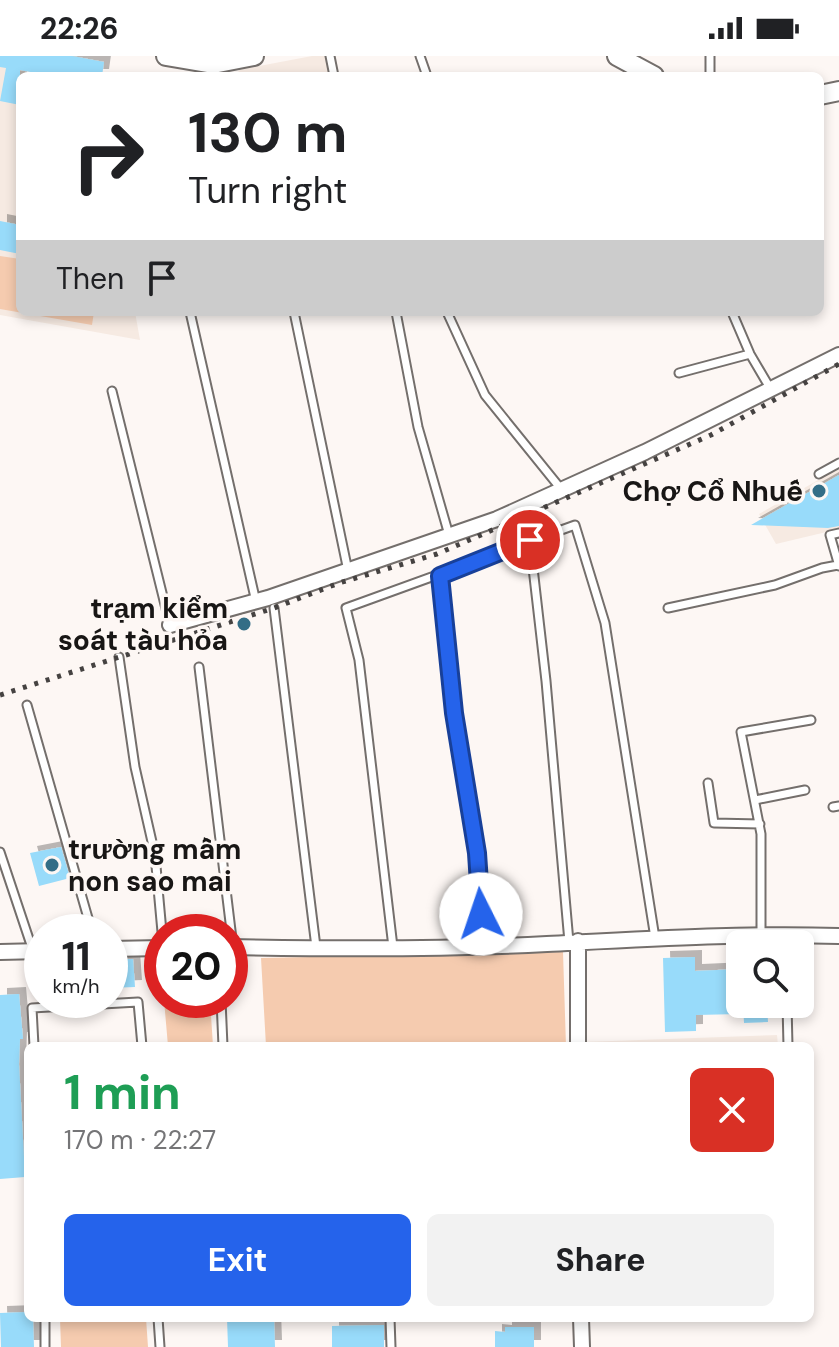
<!DOCTYPE html>
<html lang="en">
<head>
<meta charset="utf-8">
<style>
	body { margin:0; font-family:"DM Sans",sans-serif; background:#f2f2f2; color:#202124; height:100vh; display:flex; flex-direction:column; font-size:30px; white-space:nowrap }
	* { box-sizing:border-box; margin:0 }
	p { font-size:26px; color:#757577 }
	.icon { flex:none; width:44px; height:44px; fill:none; stroke:currentColor; stroke-width:2; stroke-linecap:round; stroke-linejoin:round }
	.map { position:relative; flex:1; overflow:hidden }
	.panel { position:absolute; left:24px; top:986px; width:790px; height:280px; display:flex; flex-direction:column; background:#fff; border-radius:12px; box-shadow:0 4px 12px #0003 }
	.panel>* { flex:none }
	.hud { position:absolute; left:16px; top:16px; width:808px; height:244px; border-radius:12px; box-shadow:0 4px 12px #0003; background:#fff; color:#202124; overflow:hidden }
	.controls { position:absolute; left:726px; top:874px; display:grid; gap:16px }
	.controls a { display:grid; place-items:center; width:88px; height:88px; border-radius:12px; background:#fff; box-shadow:0 4px 12px #0003; font-size:40px }
	.speed { position:absolute; left:24px; top:858px; display:flex; gap:16px; font-size:40px; font-weight:700; text-align:center }
	.speed>* { display:grid; place-content:center; width:104px; height:104px; border-radius:50%; background:#fff; box-shadow:0 4px 12px #0003; line-height:1 }
	.speed small { font-size:20px; font-weight:400 }
	.speed .limit { border:12px solid #d22; background:#fff; color:#111 }
	.pin { position:absolute; display:grid; place-items:center; width:68px; height:68px; color:#fff; margin:-34px; border:4px solid #fff; border-radius:50%; box-shadow:0 2px 8px #0007 }
	.me { position:absolute; width:88px; margin:-44px; rotate:356deg; stroke-linejoin:round; filter:drop-shadow(0 0 6px #0008) }
	.turn { display:flex; align-items:center; gap:28px; height:168px; padding:0 40px; font-size:36px }
	.turn .icon { width:104px; height:104px; stroke-width:2.5 }
	.turn b { display:block; font-size:56px; line-height:68px }
	.then { display:flex; align-items:center; height:76px; padding:0 40px; background:#0003; gap:16px; font-size:30px }
	.round { display:grid; place-items:center; flex:none; width:84px; height:84px; border-radius:12px; background:#f2f2f2 }
	.head { display:flex; align-items:center; justify-content:space-between; height:136px; padding:0 40px }
	h1 { font-size:48px; font-weight:700; line-height:60px; color:#1e9e55 }
	.action { display:flex; gap:16px; margin-top:auto; padding:16px 40px }
	.action a { flex:1; height:92px; border-radius:12px; background:#2563eb; color:#fff; font-size:32px; font-weight:700; line-height:92px; text-align:center }
	.action a+a { background:#f2f2f2; color:#202124 }
	.status { display:flex; justify-content:space-between; align-items:center; height:56px; padding:0 40px; background:#fff; direction:ltr }
	.status svg { height:22px; fill:currentColor }
	.map>svg:first-child { display:block }
	.built { fill:#f6eae2 }
	.green { fill:#f5cbaf }
	.building { fill:#98dbfa; filter:url(#shadow) }
	.lines { fill:none; stroke-linecap:round; stroke-linejoin:round }
	.lane-casing { stroke:#746f6c; stroke-width:11 }
	.street-casing { stroke:#746f6c; stroke-width:18 }
	.secondary-casing { stroke:#746f6c; stroke-width:22 }
	.lane { stroke:#fff; stroke-width:7 }
	.street { stroke:#fff; stroke-width:14 }
	.secondary { stroke:#fff; stroke-width:18 }
	.rail { stroke:#454241; stroke-width:5; stroke-dasharray:4 8; stroke-linecap:butt }
	.route-casing { stroke:#184099; stroke-width:20 }
	.route { stroke:#2563eb; stroke-width:14 }
	.poi-dot { fill:#336d86; stroke:#fdf7f4; stroke-width:3 }
	.labels { text-anchor:middle; dominant-baseline:central; stroke-width:7; stroke-linejoin:round; paint-order:stroke }
	.poi-label { font-size:28px; font-weight:bold; fill:#181615; stroke:#fdf7f4; text-anchor:end }
</style>
</head>
<body>
<div class="status"><b>22:26</b><svg viewBox="0 0 49 12"><path d="M0 12V9h3v3zM5 12V6h3v6zM10 12V3h3v9zM15 12V0h3v12zM26 1h20v11H26zM47 4h2v5h-2z"/></svg></div>
<div class="map">
<svg width="839" height="1291" viewBox="0 0 839 1291">
	<defs>
		<filter id="shadow"><feDropShadow dx="7" dy="-7" stdDeviation="0" flood-color="#0004"/></filter>
	</defs>
	<rect width="100%" height="100%" fill="#fdf7f4"/>
	<!-- built -->
	<path class="built" d="M0 0H72L104 6 102 17 121 20H20V256H135L140 284 0 259Z
		M312 0H327L331 20H237L239 14Z
		M839 412V473L776 488 759 458Z
		M777 979 778 990H584V986Z"/>
	<!-- green -->
	<path class="green" d="M0 200 20 203V256H94L92 269 0 253Z
		M563 896 566 990H266L261 902Z
		M164 944H210L213 990H168Z
		M60 1262H146L148 1291H61Z"/>
	<!-- building -->
	<path class="building" d="M0 0H72L104 6 102 20H52L20 14V49L0 45 6 12 0 11Z
		M0 165 20 169V198L0 194Z
		M839 419V470L828 472 751 469Z
		M61 791 70 822 39 830 30 797Z
		M695 901V915L740 913V958L696 959V975L665 976 663 902Z
		M110 903H133L135 931 110 932Z
		M19 938 23 983H20L19 1008 25 1121 0 1123V939Z
		M743 948H767L768 966 744 967Z
		M28 1256V1262H33L34 1291H1L0 1257Z
		M227 1262H274L275 1291H228Z
		M384 1269V1291H332V1270Z
		M505 1271H534V1291H495V1275L505 1276Z"/>
	<g class="lines">
		<defs>
			<path id="lane" d="M330 0 334 20
				M420 0 427 20
				M710 20V0
				M190 256 256 546
				M294 256 348 515
				M396 256 418 371 449 479
				M447 256 485 339 561 433
				M732 256 750 298 770 332
				M679 317 750 298
				M112 335 170 569
				M819 418 839 407
				M526 451 546 625 569 886
				M839 477 830 479 839 510
				M440 520 454 657 477 797 483 889
				M274 552 316 891
				M668 552 775 529 822 512 838 509
				M119 601 135 711 155 799 162 876
				M199 611 233 891
				M27 649 92 876
				M708 727 714 767 760 768
				M755 744 805 734
				M833 751 839 750
				M0 796 33 895
				M761 878V778L741 676 811 664
				M393 891 359 604 346 552 575 469 605 567 655 882
				M221 944 223 990
				M787 948 788 990
				M34 990 32 952 138 946 142 990
				M45 1262V1291
				M158 1262 160 1291
				M390 1262 391 1291"/>
			<path id="street" d="M170 569 268 542 497 463 645 396 839 299
				M230 891C335 893 442 894 547 888 644 883 741 877 839 880
				M110 893 162 892
				M0 896 42 895
				M578 990V885
				M581 1262 582 1291"/>
			<path id="secondary" d="M166 0 213 8 254 0
				M617 0 654 20
				M820 39 839 35"/>
		</defs>
		<!-- lane casing -->
		<use href="#lane" class="lane-casing"/>
		<!-- street casing -->
		<use href="#street" class="street-casing"/>
		<!-- secondary casing -->
		<use href="#secondary" class="secondary-casing"/>
		<!-- lane -->
		<use href="#lane" class="lane"/>
		<!-- street -->
		<use href="#street" class="street"/>
		<!-- secondary -->
		<use href="#secondary" class="secondary"/>
		<!-- rail -->
		<path class="rail" d="M0 639 274 552 339 527 437 498 711 379 839 308"/>
	</g>
	<g class="lines">
		<defs>
			<path id="route" d="M481 858 477 797 454 657 440 520 530 484"/>
		</defs>
		<!-- route casing -->
		<use href="#route" class="route-casing"/>
		<!-- route -->
		<use href="#route" class="route"/>
	</g>
	<!-- markers -->
	<g class="poi-dot">
		<circle cx="819" cy="435" r="8"/>
		<circle cx="244" cy="568" r="8"/>
		<circle cx="52" cy="809" r="8"/>
	</g>
	<g class="labels">
		<!-- poi labels -->
		<g class="poi-label">
			<text x="803" y="435">Chợ Cổ Nhuế</text>
			<text x="228" y="552">trạm kiểm<tspan x="228" dy="32">soát tàu hỏa</tspan></text>
			<text x="68" y="793" text-anchor="start">trường mầm<tspan x="68" dy="32">non sao mai</tspan></text>
		</g>
	</g>
</svg>
<div class="controls">
<a><svg class="icon" aria-label="search" viewBox="0 0 24 24"><circle cx="10" cy="10" r="6"/><path d="M15 15l6 6"/></svg></a>
</div>
<div class="speed"><div>11<small>km/h</small></div><div class="limit">20</div></div>
<div class="pin" style="left:530px;top:484px;background:#d93025"><svg class="icon" aria-label="arrive" viewBox="0 0 24 24"><path d="M6 21V4h12l-3 4 3 4H6"/></svg></div>
<svg class="me" style="left:481px;top:858px" viewBox="-20 -20 40 40"><circle r="19" fill="#fff"/><path d="M0-13L10 11 0 6-10 11z" fill="#2563eb"/></svg>
<div class="hud">
<div class="turn"><svg class="icon" aria-label="right" viewBox="0 0 24 24"><path d="M7 20v-9h11M14 6l5 5-5 5"/></svg><div><b>130 m</b>Turn right</div></div>
<div class="then">Then<svg class="icon" aria-label="arrive" viewBox="0 0 24 24"><path d="M6 21V4h12l-3 4 3 4H6"/></svg></div>
</div>
<section class="panel">
<div class="head"><div><h1>1 min</h1><p>170 m · 22:27</p></div><a class="round" style="background:#d93025;color:#fff"><svg class="icon" aria-label="close" viewBox="0 0 24 24"><path d="M6 6l12 12M18 6L6 18"/></svg></a></div>
<div class="action"><a>Exit</a><a>Share</a></div>
</section>
</div>
</body>
</html>
